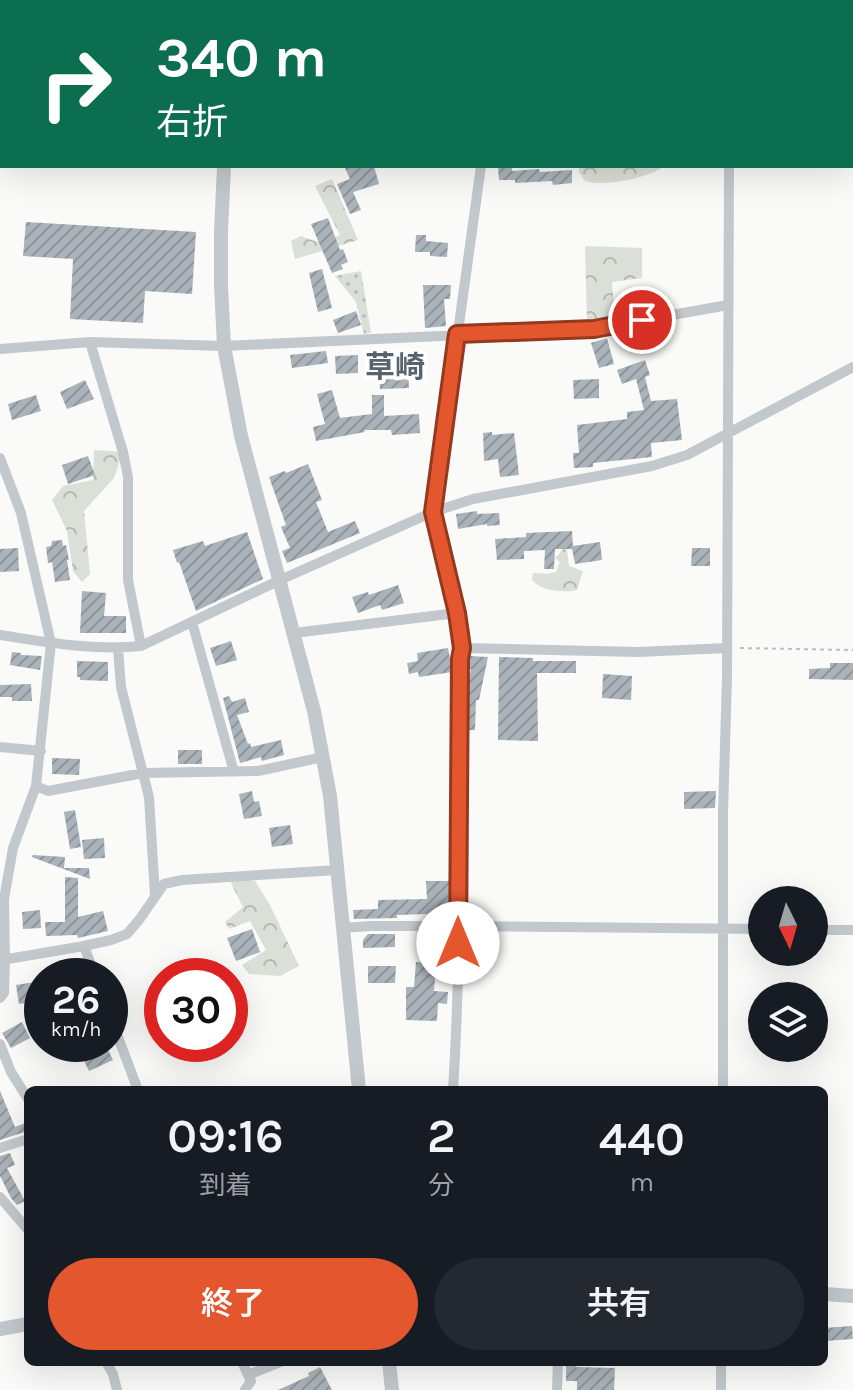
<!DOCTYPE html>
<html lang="ja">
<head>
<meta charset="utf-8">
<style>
	body { margin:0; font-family:Karla,"Noto Sans JP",sans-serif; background:#242831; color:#f1f3f6; height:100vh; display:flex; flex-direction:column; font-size:30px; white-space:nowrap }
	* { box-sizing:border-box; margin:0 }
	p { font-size:26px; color:#9ea1a6 }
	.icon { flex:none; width:44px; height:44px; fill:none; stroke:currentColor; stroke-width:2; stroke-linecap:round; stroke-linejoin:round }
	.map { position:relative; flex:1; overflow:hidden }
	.panel { position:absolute; left:24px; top:1086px; width:804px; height:280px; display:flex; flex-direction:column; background:#171b24; border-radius:12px; box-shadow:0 8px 32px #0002 }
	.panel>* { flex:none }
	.top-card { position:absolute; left:0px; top:0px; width:854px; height:168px; box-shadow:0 8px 32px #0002; background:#0b6e4f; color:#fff; overflow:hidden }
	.needle { width:52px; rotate:175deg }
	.tools { position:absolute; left:748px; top:886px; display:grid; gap:16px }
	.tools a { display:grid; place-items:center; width:80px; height:80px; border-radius:50%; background:#171b24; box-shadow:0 8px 32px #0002; font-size:40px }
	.speed { position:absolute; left:24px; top:958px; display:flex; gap:16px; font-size:40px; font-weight:700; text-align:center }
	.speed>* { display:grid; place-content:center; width:104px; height:104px; border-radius:50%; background:#171b24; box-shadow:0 8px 32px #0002; line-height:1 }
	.speed small { font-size:20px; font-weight:400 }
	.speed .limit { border:12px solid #d22; background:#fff; color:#111 }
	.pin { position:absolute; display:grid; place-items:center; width:68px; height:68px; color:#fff; margin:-34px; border:4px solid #fff; border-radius:50%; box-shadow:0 2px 8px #0007 }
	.me { position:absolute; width:88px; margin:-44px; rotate:0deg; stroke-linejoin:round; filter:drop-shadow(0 0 6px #0008) }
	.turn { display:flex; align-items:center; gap:28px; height:168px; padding:0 24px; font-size:36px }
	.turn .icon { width:104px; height:104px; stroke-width:2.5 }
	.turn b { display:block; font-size:56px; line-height:68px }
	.eta { display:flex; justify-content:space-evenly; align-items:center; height:136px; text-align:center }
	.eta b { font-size:48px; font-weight:600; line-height:56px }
	.primary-button { display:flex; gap:16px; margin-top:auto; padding:16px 24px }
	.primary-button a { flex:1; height:92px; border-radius:48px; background:#e4572e; color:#fff; font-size:32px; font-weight:600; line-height:92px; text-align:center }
	.primary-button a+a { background:#242831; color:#f1f3f6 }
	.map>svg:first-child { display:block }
	.grass { fill:url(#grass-dots) }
	.forest { fill:url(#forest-crowns) }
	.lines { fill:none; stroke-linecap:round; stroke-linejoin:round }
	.stream { stroke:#bbc7cb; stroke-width:4 }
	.building { fill:url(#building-hatch) }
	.path { stroke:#bbbfc2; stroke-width:2; stroke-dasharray:4 4; stroke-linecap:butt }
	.minor { stroke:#c3c8cc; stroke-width:10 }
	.tertiary { stroke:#c3c8cc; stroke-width:14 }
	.route-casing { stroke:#94391e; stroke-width:20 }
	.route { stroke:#e4572e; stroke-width:14 }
	.labels { text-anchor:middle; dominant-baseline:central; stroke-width:8; stroke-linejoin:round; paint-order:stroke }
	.quarter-label { font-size:30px; font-weight:bold; fill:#57646e; stroke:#fff }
</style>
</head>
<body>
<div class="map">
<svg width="853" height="1390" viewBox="0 0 853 1390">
	<defs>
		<pattern id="grass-dots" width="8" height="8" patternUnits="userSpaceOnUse" patternTransform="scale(2)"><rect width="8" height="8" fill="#dadfd7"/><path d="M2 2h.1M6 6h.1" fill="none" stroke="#b4b9b4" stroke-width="1.8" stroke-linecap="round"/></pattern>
		<pattern id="forest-crowns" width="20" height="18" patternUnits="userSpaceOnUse" patternTransform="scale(2)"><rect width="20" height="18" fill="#dadfd7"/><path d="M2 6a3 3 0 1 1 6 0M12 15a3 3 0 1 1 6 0" fill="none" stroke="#b4b9b4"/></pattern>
		<pattern id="building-hatch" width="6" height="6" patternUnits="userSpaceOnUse" patternTransform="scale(2)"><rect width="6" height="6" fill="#aab3b9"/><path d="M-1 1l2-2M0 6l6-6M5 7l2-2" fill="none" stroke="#8e969c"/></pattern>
	</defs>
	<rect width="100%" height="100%" fill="#fafaf8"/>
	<!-- grass -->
	<path class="grass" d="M361 271 371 333 364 334 356 302 335 276Z"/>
	<!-- forest -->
	<path class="forest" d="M579 166H610L619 168 620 166H664C650 178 603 187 585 181L579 172Z
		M332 179 358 240 295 259 291 241 301 236C318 243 323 244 340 235L315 186Z
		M585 246 642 248V278L612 282 615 319 587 323Z
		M94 450 123 452 114 478 84 511 90 574 82 582 73 571 67 531 52 500 63 486 93 480Z
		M563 546 567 551 569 566 583 571 577 590C562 593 541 591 532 580L533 573 547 574 556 572 560 562 555 558 560 553Z
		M228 877 255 881 270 905 299 966 280 976 249 974 242 965 266 950 250 921 229 929 225 922 243 907Z"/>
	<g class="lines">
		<!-- stream -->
		<path class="stream" d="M849 0V2
			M852 13 853 17"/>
	</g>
	<!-- building -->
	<path class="building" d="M344 166H374L379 184 353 192 361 210 350 214 337 184 350 179Z
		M512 166V171L539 169 540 172 572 170V183L553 185 552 181 515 183V180H499L498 167Z
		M328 218 340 250 343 249 348 262 341 265 343 269 332 273 311 224Z
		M26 222 196 232 192 294 145 291 143 323 70 319 73 259 23 256Z
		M416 235H426V241L448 243 447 257 430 256V252H415Z
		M322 269 332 308 318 312 309 273Z
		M423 285H451L450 299H444L446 326 425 328Z
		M356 311 361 325 338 333 333 320Z
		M607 338 614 364 599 368 591 343Z
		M326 351 328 363 292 368 290 355Z
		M407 351 409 388 380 389 378 353Z
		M358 355V373L336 374 335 356Z
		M645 360 650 375 645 377 651 401 677 399 682 440 651 443 652 457 593 463V467L574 468 573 453H579L577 425 627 419V412L644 410 636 379 622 384 617 370Z
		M599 379V398L574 399 573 380Z
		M85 380 94 399 67 409 60 392Z
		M332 390 340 418 372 414V395H384V416L419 414 420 433 392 435 391 430H364L365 432 316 441 313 427 325 424 317 394Z
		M36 395 41 411 12 420 8 404Z
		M492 432V435L514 433 519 475 500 477 498 459 484 461 483 433Z
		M88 456 95 475 68 484 62 465Z
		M308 464 322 500 316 502 328 532 355 521 360 533 287 563 282 551 290 548 281 527 286 525 269 477 285 471 286 473Z
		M477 511V514L499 513 500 525 487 526V524L458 529 456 514Z
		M572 531 573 546 600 542 602 560 575 564 572 549H555L554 569H544L545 550 524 551V559L497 560 495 539 526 537V533Z
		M247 532 263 579 196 611 179 562 177 563 173 550 203 541 205 546Z
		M62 540 63 546 66 545 69 560H67L70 580 55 582 52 562 48 563 46 547 51 546 52 541Z
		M18 548 19 571 0 572V549Z
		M692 548H710V566H691Z
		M398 585 404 603 382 610 380 605 358 613 352 597 368 592 369 595Z
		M82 591 106 593 104 616H126V633H80Z
		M231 641 237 660 216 666 210 648Z
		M448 648 450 659H452V672L419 677 418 672 409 674 407 663 418 661 417 653Z
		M12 652 21 653V655L42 656 40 670 10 665Z
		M469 656 488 657 479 700H476L475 730H468V684L471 669H468Z
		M499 657 533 658V661H576V673H537L538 741 498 740Z
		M77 661 108 662V681L80 680V677H77Z
		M830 663H853V680L809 679V669L830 668Z
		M603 674 632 676 631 700 602 698Z
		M31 684 32 701H12V697H0V685Z
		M229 696 232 702 245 698 249 712 237 715 248 744 250 743 251 747 281 740 284 755 262 761 261 757 240 763 223 698Z
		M178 750H202V764H178Z
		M52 758 80 759 79 775 52 774Z
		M252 791 254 802 259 801 262 816 244 819 239 794Z
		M716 791 715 808 684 809V792Z
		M75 810 81 847 70 849 64 812Z
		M290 825 293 844 272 847 269 828Z
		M104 838 105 858 84 859 82 840Z
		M33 855 65 857 64 868H89L90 879 32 857Z
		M65 877 78 878V917L103 911 108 931 78 938 77 935 46 936 45 922H65Z
		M426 881H449L448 918H429V914L397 915V918L354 919 353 910 378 909V900L427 899Z
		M40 910 41 928 23 929 22 912Z
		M252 929 260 952 236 961 227 938Z
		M368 934H395V947L363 948V940Z
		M427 942H446V954H437L434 991 448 992 447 1004 438 1003 437 1021 406 1020V987H414L416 962 426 963Z
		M368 966H396L395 983H368Z
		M41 981 42 1001 19 1004 16 985Z
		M22 1022 30 1038 11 1048 2 1033Z
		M105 1044 113 1060 89 1071 81 1055Z
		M0 1091 15 1127 28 1122V1131L0 1140Z
		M10 1153 15 1165 7 1168 25 1201 17 1205 11 1198 0 1176V1156Z
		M852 1326 853 1339 825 1341 824 1328Z
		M566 1364H576V1367L615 1368 614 1390H577V1381H566Z
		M320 1367 332 1390H278L309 1376 308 1373Z"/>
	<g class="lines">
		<!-- path -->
		<path class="path" d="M740 648 853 650"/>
		<!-- minor -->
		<path class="minor" d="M504 2V0
			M731 2V0
			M0 62H2
			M90 342 123 452 128 477V580L141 646
			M0 349 90 342 224 346 594 329 728 305
			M0 458 21 513 51 643 36 786 13 848 4 899 5 960 4 993 0 998
			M192 622 234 772
			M294 633 457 613
			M0 635C46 642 94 651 141 646L280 580 433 512 473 499 652 466 687 455 853 367
			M118 648 121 687 149 797 155 896
			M462 648 638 652 727 648
			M0 747 41 751
			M36 786 48 791 143 773 258 771 323 757
			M342 928 371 926H458L762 929
			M814 930H853
			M84 946 95 976
			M2 960 84 946 111 940 127 934 139 920 164 884 182 880 337 870
			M110 1016 138 1090
			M0 1044 11 1072 28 1099
			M453 1090C462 947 459 802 460 659L462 648 457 613 433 512 481 166
			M723 1090V813L727 678 729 166
			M0 1148 28 1139
			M0 1197 28 1230
			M106 1362 113 1374 117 1390
			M242 1362 251 1381 245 1390
			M248 1375 280 1362
			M557 1390 558 1362
			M721 1390V1362"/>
		<!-- tertiary -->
		<path class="tertiary" d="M237 2V0
			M224 166 221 232V286L224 346 241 436 314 711 330 796 359 1090
			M824 1294 853 1296
			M0 1329 28 1324
			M389 1362 392 1390"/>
	</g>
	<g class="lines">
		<defs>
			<path id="route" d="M458 943 460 659 462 648 457 613 433 512 457 334 594 329 642 320"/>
		</defs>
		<!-- route casing -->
		<use href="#route" class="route-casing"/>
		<!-- route -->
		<use href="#route" class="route"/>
	</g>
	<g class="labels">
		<!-- quarter labels -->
		<g class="quarter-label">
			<text x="395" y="367">草崎</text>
		</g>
	</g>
</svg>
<div class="tools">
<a><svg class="needle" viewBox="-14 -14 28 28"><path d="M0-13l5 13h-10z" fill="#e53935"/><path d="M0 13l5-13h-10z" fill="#9ea1a6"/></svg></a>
<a><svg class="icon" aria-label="layers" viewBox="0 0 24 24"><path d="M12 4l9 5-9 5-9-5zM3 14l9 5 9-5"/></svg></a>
</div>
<div class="speed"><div>26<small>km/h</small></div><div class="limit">30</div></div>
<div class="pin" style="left:642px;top:320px;background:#d93025"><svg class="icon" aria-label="arrive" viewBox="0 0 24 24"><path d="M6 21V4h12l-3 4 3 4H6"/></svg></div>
<svg class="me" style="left:458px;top:943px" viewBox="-20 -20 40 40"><circle r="19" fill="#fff"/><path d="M0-13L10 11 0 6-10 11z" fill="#e4572e"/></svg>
<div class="top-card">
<div class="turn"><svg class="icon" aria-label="right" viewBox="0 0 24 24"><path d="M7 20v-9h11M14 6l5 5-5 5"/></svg><div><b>340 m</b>右折</div></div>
</div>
<section class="panel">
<div class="eta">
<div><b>09:16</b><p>到着</p></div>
<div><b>2</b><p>分</p></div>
<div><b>440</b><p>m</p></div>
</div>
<div class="primary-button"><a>終了</a><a>共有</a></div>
</section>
</div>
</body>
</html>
